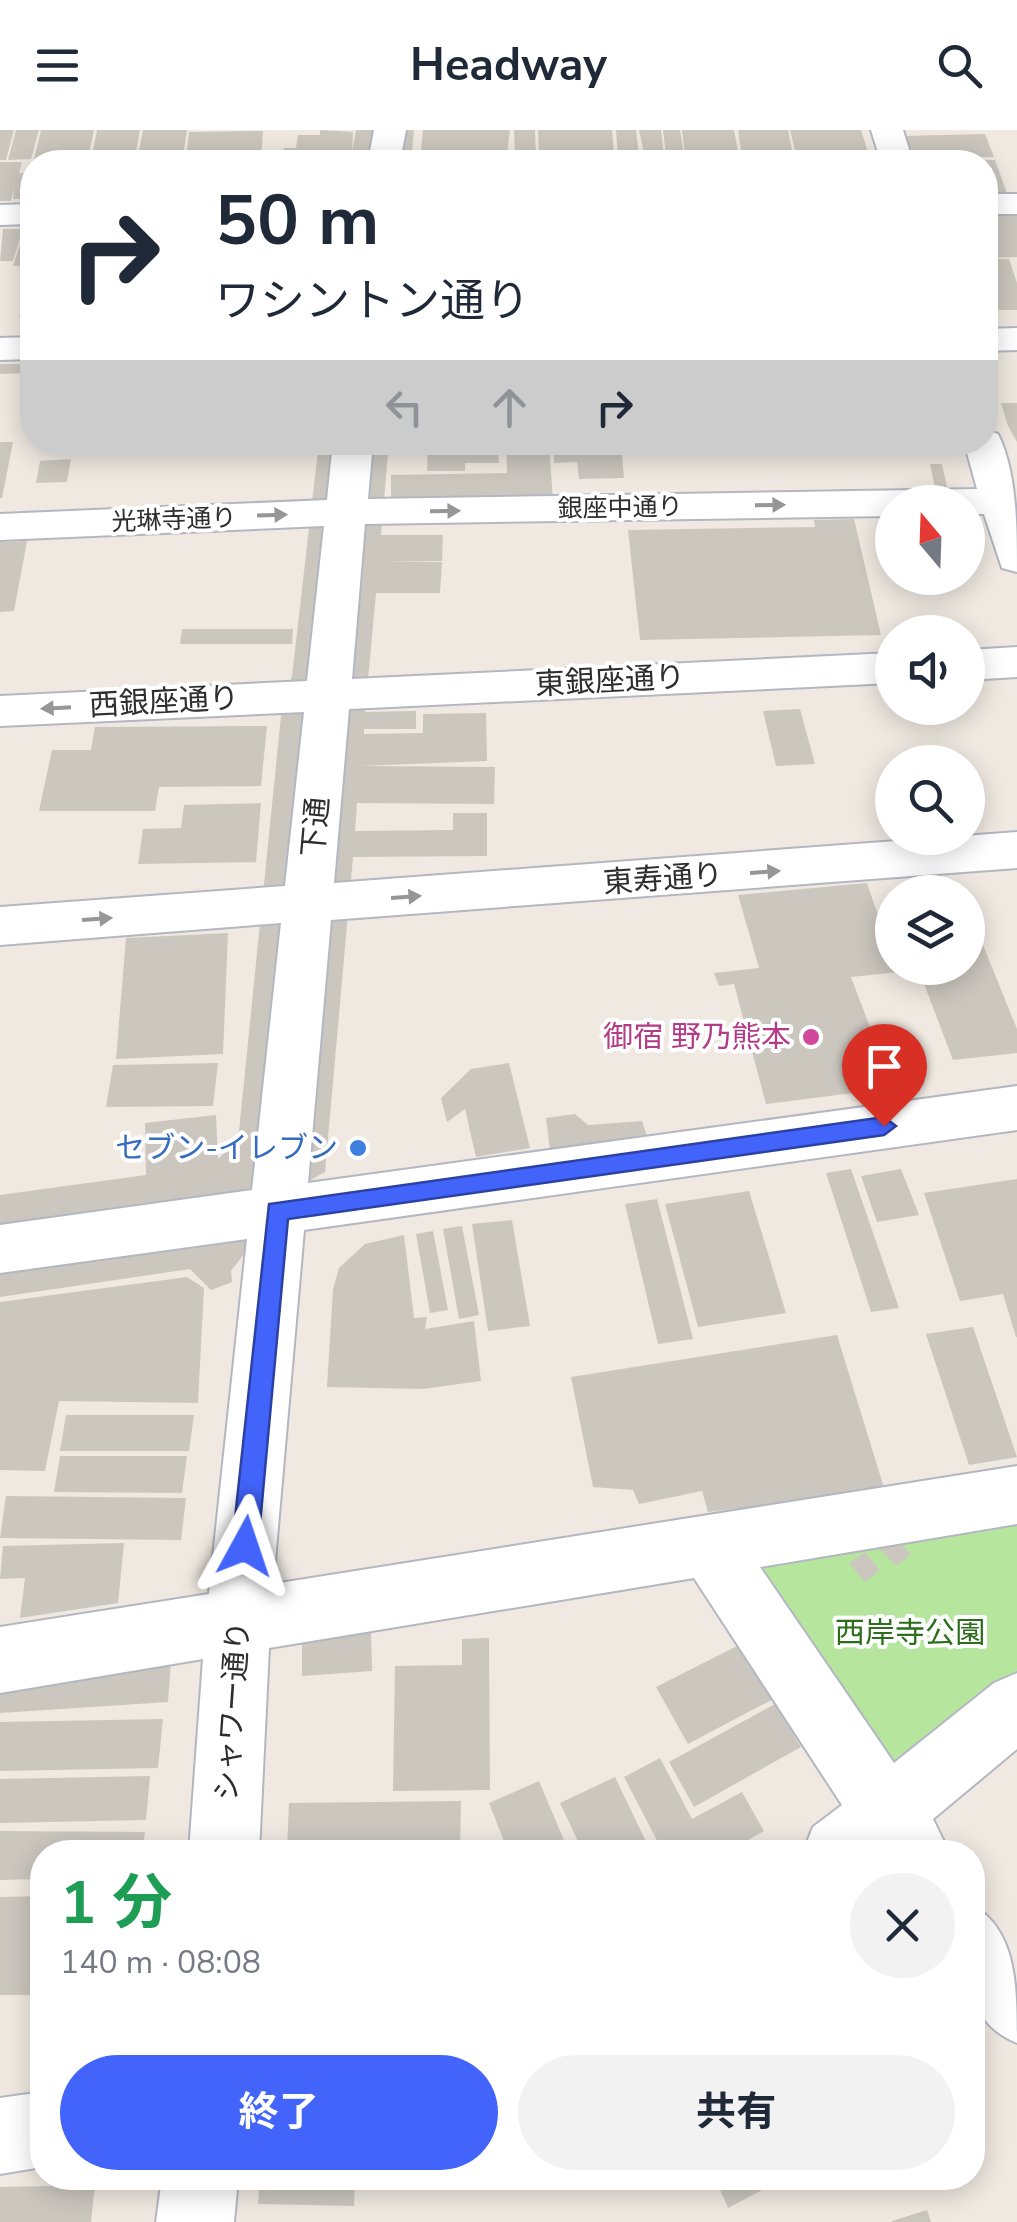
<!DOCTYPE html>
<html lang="ja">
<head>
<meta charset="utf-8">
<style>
	body { margin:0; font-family:"Nunito Sans","Noto Sans JP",sans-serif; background:#f2f2f3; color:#1f2937; height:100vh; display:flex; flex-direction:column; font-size:38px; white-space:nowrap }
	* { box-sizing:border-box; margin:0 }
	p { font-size:32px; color:#747a83 }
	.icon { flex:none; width:55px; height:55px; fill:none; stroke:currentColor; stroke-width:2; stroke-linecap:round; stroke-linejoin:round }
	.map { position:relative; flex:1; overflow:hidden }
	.drawer { position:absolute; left:30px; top:1710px; width:955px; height:350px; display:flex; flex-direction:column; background:#fff; border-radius:40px; box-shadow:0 5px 25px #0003 }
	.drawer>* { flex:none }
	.hud { position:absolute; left:20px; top:20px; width:978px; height:305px; border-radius:40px; box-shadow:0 5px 25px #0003; background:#fff; color:#1f2937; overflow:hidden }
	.needle { width:65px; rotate:341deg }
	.buttons { position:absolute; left:875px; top:355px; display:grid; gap:20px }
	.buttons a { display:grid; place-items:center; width:110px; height:110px; border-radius:50%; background:#fff; box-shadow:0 5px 25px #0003; font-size:50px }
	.pin { position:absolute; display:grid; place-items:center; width:85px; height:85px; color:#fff; margin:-102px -42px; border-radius:50% 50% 50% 0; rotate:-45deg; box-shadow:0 0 10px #0007 }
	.pin .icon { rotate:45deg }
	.me { position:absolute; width:110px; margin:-55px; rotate:5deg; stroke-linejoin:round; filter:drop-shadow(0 0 8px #0008) }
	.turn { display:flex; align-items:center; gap:35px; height:210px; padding:0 30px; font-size:45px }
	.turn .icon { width:130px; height:130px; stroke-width:2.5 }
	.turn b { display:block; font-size:70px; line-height:85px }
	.lanes { display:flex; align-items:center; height:95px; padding:0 30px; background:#0003; justify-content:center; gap:50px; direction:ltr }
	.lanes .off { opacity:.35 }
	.round { display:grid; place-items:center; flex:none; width:105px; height:105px; border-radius:52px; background:#f2f2f3 }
	.overview { display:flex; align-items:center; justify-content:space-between; height:170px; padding:0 30px }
	h1 { font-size:60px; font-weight:700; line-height:75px; color:#1e9e55 }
	.action { display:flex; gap:20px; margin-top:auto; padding:20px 30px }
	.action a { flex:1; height:115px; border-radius:60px; background:#4264fb; color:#fff; font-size:40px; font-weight:700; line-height:115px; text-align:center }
	.action a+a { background:#f2f2f3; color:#1f2937 }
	header { display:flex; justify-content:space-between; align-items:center; height:130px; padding:0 30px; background:#fff; font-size:45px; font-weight:700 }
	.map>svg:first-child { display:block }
	.green { fill:#b6e59e }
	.building { fill:#cbc7bf }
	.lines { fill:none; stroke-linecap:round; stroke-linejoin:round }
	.street-casing { stroke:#b4b7c1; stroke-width:4 }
	.secondary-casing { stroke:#b4b7c1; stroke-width:4 }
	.street { fill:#fff; fill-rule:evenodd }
	.secondary { fill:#fff; fill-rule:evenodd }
	.oneway { fill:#969696 }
	.route { fill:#4264fb; stroke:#2b41a3; stroke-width:2.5 }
	.hotel-dot { fill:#d1479c; stroke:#fff; stroke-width:4 }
	.shop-dot { fill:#3f7fe0; stroke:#fff; stroke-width:4 }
	.labels { text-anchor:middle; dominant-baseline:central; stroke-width:8; stroke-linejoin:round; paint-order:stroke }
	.far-street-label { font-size:25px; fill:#2e2e2e; stroke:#fff }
	.street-label { font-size:30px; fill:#2e2e2e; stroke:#fff }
	.hotel-label { font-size:30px; fill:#b23c85; stroke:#fff; text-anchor:end }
	.shop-label { font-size:30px; fill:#366cbe; stroke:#fff; text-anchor:end }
	.park-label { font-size:30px; fill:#2c6e1b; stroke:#fff }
</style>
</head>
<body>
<header><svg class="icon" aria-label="menu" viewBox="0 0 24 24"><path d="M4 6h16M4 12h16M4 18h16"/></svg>Headway<svg class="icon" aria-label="search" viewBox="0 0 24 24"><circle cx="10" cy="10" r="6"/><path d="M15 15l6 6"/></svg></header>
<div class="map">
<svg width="1017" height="2092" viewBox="0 0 1017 2092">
	<rect width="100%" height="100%" fill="#efe9e1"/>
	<!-- green -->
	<path class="green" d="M1017 1387V1545L889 1648 741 1430Z"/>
	<!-- building -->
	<path class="building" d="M0 0H14L6 30H0Z
		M16 0H39L31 29 8 30Z
		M41 0H94L87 32 34 29Z
		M97 0H140L134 32H91Z
		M143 0H187L182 32H137Z
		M320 0 353 2 352 23 356 0H414L411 32 283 28 284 18H296L298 5H320Z
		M423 0H510L507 24H502L501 32H420Z
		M514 0H535L536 27H515Z
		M538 0H612L614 23 539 24Z
		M616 0H636L639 26 618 27Z
		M639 0H661L664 28H683L684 32H646Z
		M663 0H680L684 25H666Z
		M682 0H734L739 27H746L747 32H720L719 26H685Z
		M738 0H788L793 25 742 26Z
		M790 0H861L871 32H798Z
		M263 1 261 28 186 29 189 2Z
		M985 4 994 27 910 28 903 6Z
		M985 30H995L1008 66 985 67Z
		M0 32H22L19 43H32V69H13L14 58 11 71H0Z
		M1017 82V127L985 128V83Z
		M26 95H32V136H13Z
		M3 99H23L13 131H0Z
		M985 129H1009L1017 153V180H999Z
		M31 145 32 188H19Z
		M0 234H32V243L0 244Z
		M1001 273H1017V312L1008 296Z
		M0 312H13L2 368H0Z
		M319 312H389L381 405H443L442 431H379L442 432 440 463H376L365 582 416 581V599H364V604L423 603V584L486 583 487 631 361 636 495 637 494 674 357 673 355 701 453 700V683H487V726L353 727 325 1042 293 1060 231 1141 232 1152 211 1160 190 1139 0 1167V1065L146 1045 145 993 216 985 218 1029 238 1011 282 576 292 546Z
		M428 312H498L499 333H465V341H427Z
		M506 312H549L553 371 391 374V345L507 343Z
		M553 312H621L624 348 579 349 577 332 554 333Z
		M71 329 67 352 36 353 40 331Z
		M930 334H942L947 357H935Z
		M854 389 881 505 640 510 628 400 815 397 814 390Z
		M27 411 14 481 0 482V412Z
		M182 499H293L292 514H180Z
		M800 579 815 634 776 636 763 581Z
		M267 596 261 656 159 657 155 681H39L52 620H91L95 597Z
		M261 673 256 732 138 734 143 699 181 698 184 675Z
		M867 753 892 825V838L899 842 851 847 893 958 766 974 734 854 719 856 714 843 759 838 738 765Z
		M968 778 1017 899V923L953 930 918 838H968Z
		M228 803 223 924 116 929 126 808Z
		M218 933 213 976 106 977 113 935Z
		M509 933 530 1018 476 1027 465 979 447 992 441 968 471 939Z
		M575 984 588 995 642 991 651 1018 551 1028 546 988Z
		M851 1039 899 1178 871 1182 826 1043Z
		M901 1039 919 1085 877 1092 861 1046Z
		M1017 1049V1207H1016L1003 1164 960 1171 924 1063Z
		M749 1061 786 1183 698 1197 665 1074Z
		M657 1069 693 1209 658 1214 625 1074Z
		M512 1090 530 1196 488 1201 472 1094Z
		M462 1096 479 1185 459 1189 443 1099Z
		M433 1101 448 1180 430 1183 416 1104Z
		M404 1105 414 1188 427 1187 425 1199 474 1191 481 1251 423 1259 327 1257 333 1159 339 1138 365 1114Z
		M187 1147 204 1158 198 1273 59 1271 45 1341 0 1340V1172Z
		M973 1197 1017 1327 969 1335 926 1204Z
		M837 1205 885 1361 708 1382 702 1361 639 1374 633 1360 593 1357 571 1247Z
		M66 1285H194L189 1321H60Z
		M60 1326H187L182 1363 54 1362Z
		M6 1366 186 1368 181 1410 0 1408Z
		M895 1407 911 1424 896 1436 880 1419Z
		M124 1413 118 1473 20 1488 25 1448 0 1449 3 1416Z
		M865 1422 880 1440 865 1452 849 1433Z
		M371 1494 372 1541 302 1546V1499Z
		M489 1508 490 1660 393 1661 395 1536 462 1535V1509Z
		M745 1512 777 1567 688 1614 656 1557Z
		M171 1531 168 1572 0 1583V1551Z
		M775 1574 801 1617 694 1677 669 1632Z
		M163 1589 158 1638 0 1641V1592Z
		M660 1628 692 1689 742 1662 764 1701 748 1710 754 1722H663L624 1647Z
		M150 1646 146 1690 0 1693V1649Z
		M615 1647 651 1722H583L560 1673Z
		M539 1651 569 1722H499L507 1719 489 1673Z
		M461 1671 460 1719 287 1720 289 1673Z
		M0 1701 145 1702 142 1722H42V1749L0 1750Z
		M42 1766V1865H0V1767Z
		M260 2048H355L354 2076 258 2074Z
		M715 2048H785L728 2078Z
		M95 2055 91 2092H0V2057Z
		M927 2080 931 2092H892V2091Z"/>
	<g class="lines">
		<defs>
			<path id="street" d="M374 0H406L400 32H368Z
				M871 0H903L913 32H881Z
				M985 64H1017V84H985Z
				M32 74V94L0 95V75Z
				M985 300 998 304C1017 342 1017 398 1017 442L1002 438 984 384H968V372H892V386L365 394 352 549 892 523V553L349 579 334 753 1017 702V738L331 790 308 1053 1017 956V1000L304 1100 273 1454 1017 1336V1394L760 1437 894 1633 994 1553 1017 1543V1619L933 1689 949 1722H803L813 1697 842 1675 694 1448 269 1518 259 1722H189L203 1529 0 1563V1497L209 1464 247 1109 0 1143V1095L252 1060 281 793 0 815V777L285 756 304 582 0 596V566L307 551 324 396 0 410V384L327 370 333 312H373L368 369 977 359 964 312H985Z
				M1017 517V547L968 550V520Z
				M972 1775C1017 1800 1017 1857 1017 1913 956 1888 972 1831 972 1775Z
				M42 1962V2037L0 2044V1968Z
				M162 2048H238L234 2092H156Z"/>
			<path id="secondary" d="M1017 198V220L985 221V199Z
				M32 207V229L0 230V208Z"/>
		</defs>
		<!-- street casing -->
		<use href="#street" class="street-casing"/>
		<!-- secondary casing -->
		<use href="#secondary" class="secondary-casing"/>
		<!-- street -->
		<use href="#street" class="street"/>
		<!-- secondary -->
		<use href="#secondary" class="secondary"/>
	</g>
	<!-- one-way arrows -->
	<defs><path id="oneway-solid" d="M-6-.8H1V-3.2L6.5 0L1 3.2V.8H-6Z" transform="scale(2.5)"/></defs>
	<g class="oneway">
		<use href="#oneway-solid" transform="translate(770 375) rotate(-1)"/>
		<use href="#oneway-solid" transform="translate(445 381) rotate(-1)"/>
		<use href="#oneway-solid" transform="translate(272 385) rotate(-2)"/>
		<use href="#oneway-solid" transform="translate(56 578) rotate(177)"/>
		<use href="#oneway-solid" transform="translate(765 742) rotate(-4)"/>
		<use href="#oneway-solid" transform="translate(406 767) rotate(-4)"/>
		<use href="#oneway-solid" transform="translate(97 789) rotate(-4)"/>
	</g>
	<!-- route -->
	<path class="route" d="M884 987 896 996 884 1005 288 1089 258 1416 254 1425 245 1428 236 1425 232 1416 269 1074Z"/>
	<!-- markers -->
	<circle class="hotel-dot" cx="811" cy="907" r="10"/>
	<circle class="shop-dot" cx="358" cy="1018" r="10"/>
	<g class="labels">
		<!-- far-street labels -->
		<g class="far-street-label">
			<text transform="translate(620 378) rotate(-1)">銀座中通り</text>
			<text transform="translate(174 390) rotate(-2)">光琳寺通り</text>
		</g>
		<!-- street labels -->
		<g class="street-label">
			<text transform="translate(610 551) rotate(-3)">東銀座通り</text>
			<text transform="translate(164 572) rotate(-3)">西銀座通り</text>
			<text transform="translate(316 697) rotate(-85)">下通</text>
			<text transform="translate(663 749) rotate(-4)">東寿通り</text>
			<text transform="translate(233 1581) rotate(-86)">シャワー通り</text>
		</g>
		<!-- hotel labels -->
		<g class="hotel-label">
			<text x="791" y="907">御宿 野乃熊本</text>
		</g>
		<!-- shop labels -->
		<g class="shop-label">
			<text x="338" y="1018">セブン-イレブン</text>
		</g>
		<!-- park labels -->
		<g class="park-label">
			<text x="910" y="1503">西岸寺公園</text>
		</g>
	</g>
</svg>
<div class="buttons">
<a><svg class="needle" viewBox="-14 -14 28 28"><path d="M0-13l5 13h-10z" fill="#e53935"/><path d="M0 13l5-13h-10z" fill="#747a83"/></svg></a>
<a><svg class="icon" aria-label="sound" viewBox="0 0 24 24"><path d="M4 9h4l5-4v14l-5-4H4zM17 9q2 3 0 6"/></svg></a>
<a><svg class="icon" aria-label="search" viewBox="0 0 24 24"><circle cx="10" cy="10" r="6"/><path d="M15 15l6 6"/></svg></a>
<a><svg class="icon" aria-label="layers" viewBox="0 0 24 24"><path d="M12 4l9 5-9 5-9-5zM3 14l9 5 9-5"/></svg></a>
</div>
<div class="pin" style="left:884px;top:996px;background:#d93025"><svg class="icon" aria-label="arrive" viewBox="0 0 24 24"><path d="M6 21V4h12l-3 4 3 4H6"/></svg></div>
<svg class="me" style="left:245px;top:1416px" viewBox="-20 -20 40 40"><path d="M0-17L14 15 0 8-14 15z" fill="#4264fb" stroke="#fff" stroke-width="4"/></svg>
<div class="hud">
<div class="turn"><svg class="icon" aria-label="right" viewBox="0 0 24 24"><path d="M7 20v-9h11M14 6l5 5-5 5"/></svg><div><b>50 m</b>ワシントン通り</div></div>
<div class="lanes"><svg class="icon off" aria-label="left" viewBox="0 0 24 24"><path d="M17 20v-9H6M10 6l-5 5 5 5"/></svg><svg class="icon off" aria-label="ahead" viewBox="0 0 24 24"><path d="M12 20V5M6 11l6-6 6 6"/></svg><svg class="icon" aria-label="right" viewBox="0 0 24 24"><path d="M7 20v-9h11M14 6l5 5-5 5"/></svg></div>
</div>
<section class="drawer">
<div class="overview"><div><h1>1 分</h1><p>140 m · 08:08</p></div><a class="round"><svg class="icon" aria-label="close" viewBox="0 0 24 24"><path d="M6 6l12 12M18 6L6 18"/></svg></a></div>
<div class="action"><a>終了</a><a>共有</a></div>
</section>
</div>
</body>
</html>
